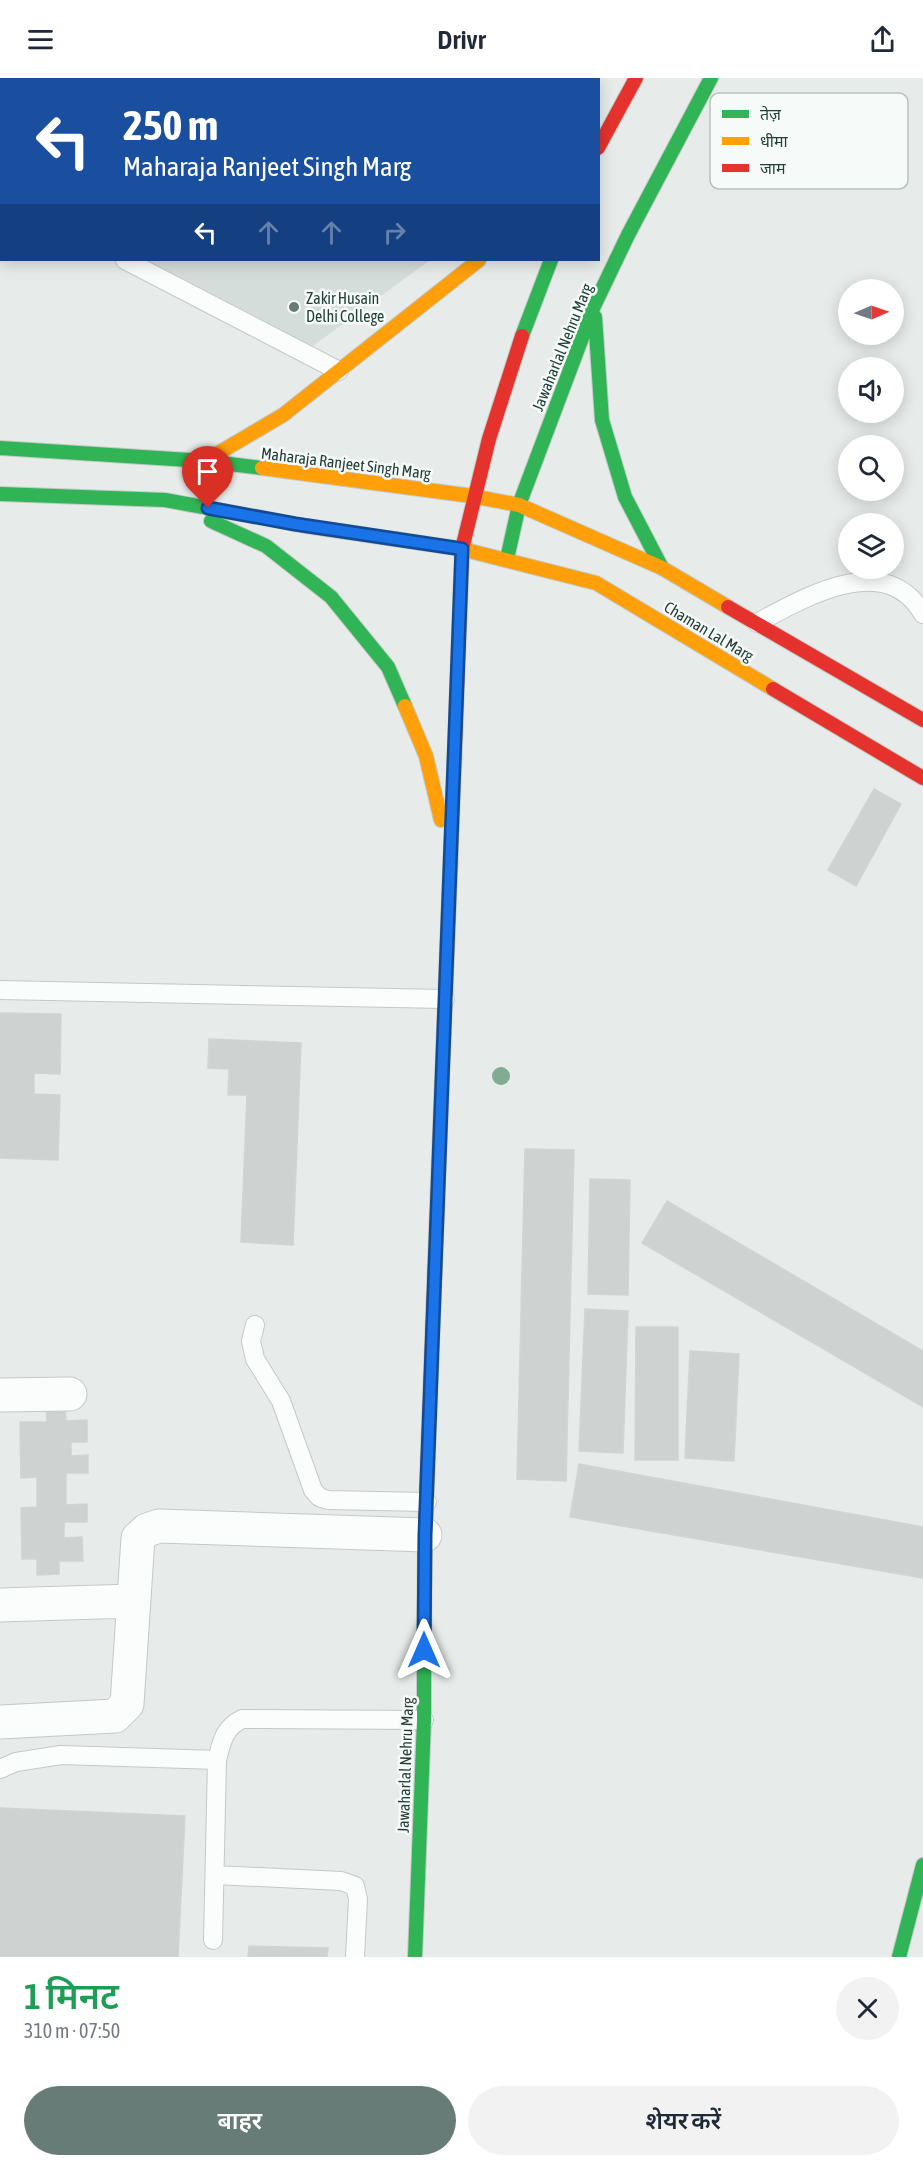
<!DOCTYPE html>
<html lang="hi">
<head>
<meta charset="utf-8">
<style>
	body { margin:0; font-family:"Asap Condensed","Noto Sans Devanagari",sans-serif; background:#f2f2f3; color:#1f2937; height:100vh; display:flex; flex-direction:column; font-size:22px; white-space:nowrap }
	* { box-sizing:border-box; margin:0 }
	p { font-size:20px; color:#747a83 }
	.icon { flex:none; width:33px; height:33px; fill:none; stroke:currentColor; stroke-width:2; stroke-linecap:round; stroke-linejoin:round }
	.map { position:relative; height:1879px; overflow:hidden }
	.panel { display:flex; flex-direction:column; background:#fff; flex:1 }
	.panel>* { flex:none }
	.hud { position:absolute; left:0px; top:0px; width:600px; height:183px; box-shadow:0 3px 15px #0003; background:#1a4fa0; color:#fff; overflow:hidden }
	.needle { width:39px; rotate:88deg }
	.fabs { position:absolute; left:838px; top:201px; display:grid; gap:12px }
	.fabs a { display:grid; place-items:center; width:66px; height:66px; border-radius:50%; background:#fff; box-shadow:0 3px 15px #0003; font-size:30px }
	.pin { position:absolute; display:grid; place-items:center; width:51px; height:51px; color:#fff; margin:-62px -26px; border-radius:50% 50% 50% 0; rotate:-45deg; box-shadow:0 0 6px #0007 }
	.pin .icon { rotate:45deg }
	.me { position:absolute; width:66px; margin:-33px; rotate:0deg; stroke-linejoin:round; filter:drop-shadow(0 0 4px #0008) }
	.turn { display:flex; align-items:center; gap:21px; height:126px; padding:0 24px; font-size:27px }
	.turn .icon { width:78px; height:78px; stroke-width:2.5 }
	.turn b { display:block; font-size:42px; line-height:51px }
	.lanes { display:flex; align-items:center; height:57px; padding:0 24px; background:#0003; justify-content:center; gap:30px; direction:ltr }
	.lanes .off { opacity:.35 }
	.round { display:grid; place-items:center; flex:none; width:63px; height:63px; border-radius:32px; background:#f2f2f3 }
	.head { display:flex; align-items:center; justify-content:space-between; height:102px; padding:0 24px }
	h1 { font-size:36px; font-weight:600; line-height:45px; color:#1e9e55 }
	.cta { display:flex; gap:12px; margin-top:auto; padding:12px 24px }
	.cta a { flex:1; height:69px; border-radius:36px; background:#687c77; color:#fff; font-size:24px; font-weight:600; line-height:69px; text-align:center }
	.cta a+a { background:#f2f2f3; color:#1f2937 }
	header { display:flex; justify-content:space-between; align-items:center; height:78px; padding:0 24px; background:#fff; font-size:27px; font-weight:600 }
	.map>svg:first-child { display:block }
	.built { fill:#d5ddda }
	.building { fill:#ced3d1; stroke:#d0d5d3; stroke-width:1.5 }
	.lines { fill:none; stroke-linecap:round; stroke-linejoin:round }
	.lane-casing { stroke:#c4c9c7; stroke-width:20 }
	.street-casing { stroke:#c4c9c7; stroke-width:35 }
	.fast-casing { stroke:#c2cac7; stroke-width:16 }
	.slow-casing { stroke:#c2cac7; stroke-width:16 }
	.jam-casing { stroke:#c2cac7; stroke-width:16 }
	.lane { stroke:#fbfcfc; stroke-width:18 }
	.street { stroke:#fbfcfc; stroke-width:33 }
	.fast { stroke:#30b455; stroke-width:14 }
	.slow { stroke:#ff9f0a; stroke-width:14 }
	.jam { stroke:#e5322d; stroke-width:14 }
	.tree { fill:#81ac93 }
	.route-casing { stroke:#114b97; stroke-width:15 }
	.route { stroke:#1a73e8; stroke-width:10 }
	.poi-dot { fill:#687c77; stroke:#f6faf8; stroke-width:2 }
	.labels { text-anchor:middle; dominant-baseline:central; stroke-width:5; stroke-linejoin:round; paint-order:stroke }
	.poi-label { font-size:16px; fill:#244039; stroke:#f6faf8; text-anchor:start }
	.street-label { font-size:16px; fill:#244039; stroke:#f6faf8 }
	.key { fill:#f6faf8; stroke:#b7c2bf; stroke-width:1.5 }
	.key-label { font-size:16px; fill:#244039 }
</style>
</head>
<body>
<header><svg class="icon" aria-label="menu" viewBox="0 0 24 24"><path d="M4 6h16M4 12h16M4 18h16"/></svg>Drivr<svg class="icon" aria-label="share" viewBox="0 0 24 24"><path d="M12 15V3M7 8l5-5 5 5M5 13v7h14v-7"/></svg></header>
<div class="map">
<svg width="923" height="1879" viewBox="0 0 923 1879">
	<rect width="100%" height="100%" fill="#e7ecea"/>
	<!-- built -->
	<path class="built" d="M0 0H564L2 2 1 100Z
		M141 182H430L302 276Z"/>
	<!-- building -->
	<path class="building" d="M0 0H114L2 2V85Z
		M874 711 901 726 856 808 828 792Z
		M0 935 61 936 60 996 34 995V1016L60 1017 58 1082 0 1080Z
		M209 961 301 965 293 1167 241 1164 247 1017H228L229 991 208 990Z
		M525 1071 574 1072 566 1403 517 1401Z
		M590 1101 630 1102 628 1217 588 1216Z
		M667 1123 923 1273V1329L642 1165Z
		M585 1231 628 1233 623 1375 579 1373Z
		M636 1249H678V1382H635Z
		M690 1273 739 1276 734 1383 685 1380Z
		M46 1327H65L66 1343 87 1342V1364H71V1378L88 1377V1395H66V1427L87 1426V1444H64V1460L82 1459 83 1483H59V1496L37 1497V1481H22L21 1430 37 1429V1399L21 1400 20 1344H47Z
		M579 1386 923 1449V1500L570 1439Z
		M0 1730 185 1738 178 1879H0Z
		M249 1868 328 1870 327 1879H248Z"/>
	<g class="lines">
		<defs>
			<path id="lane" d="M0 115 2 116
				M125 182 339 293
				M757 545C804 520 886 471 923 536
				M0 912 445 921
				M255 1247 251 1263 255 1281 281 1323 313 1412 319 1419 328 1422 427 1424
				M0 1691 16 1684 61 1677 217 1682
				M215 1797 341 1803 355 1808 358 1821 355 1879
				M213 1862 217 1682C222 1663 224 1650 242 1641L424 1642"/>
			<path id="street" d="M0 1317 70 1316
				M0 1527 133 1523
				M0 1644 115 1638 127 1626 138 1460 147 1452 159 1448 425 1457"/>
			<path id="fast" d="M595 239 602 342 625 419 662 490
				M522 258 551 182
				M0 370 205 383 262 390
				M0 416 165 422 306 448
				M211 443 266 468 331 519 388 589 405 628
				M507 481 519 427 594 228 628 157 711 0
				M415 1879 424 1642V1567
				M899 1879 923 1787"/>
			<path id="slow" d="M205 383 283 337 479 182
				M262 390 472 418 519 427 662 490 728 529
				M306 448 462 471 596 505 773 611
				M405 628 426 678 441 742
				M435 1184 455 665"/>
			<path id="jam" d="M598 70 636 0
				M728 529 923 642
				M773 611 923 700
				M455 665 462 471 489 361 522 258
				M424 1567 425 1457 435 1184"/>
		</defs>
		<!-- lane casing -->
		<use href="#lane" class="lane-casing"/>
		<!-- street casing -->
		<use href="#street" class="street-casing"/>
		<!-- fast casing -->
		<use href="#fast" class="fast-casing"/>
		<!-- slow casing -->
		<use href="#slow" class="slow-casing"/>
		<!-- jam casing -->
		<use href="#jam" class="jam-casing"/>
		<!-- lane -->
		<use href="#lane" class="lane"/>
		<!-- street -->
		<use href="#street" class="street"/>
		<!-- fast -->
		<use href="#fast" class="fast"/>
		<!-- slow -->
		<use href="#slow" class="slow"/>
		<!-- jam -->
		<use href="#jam" class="jam"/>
	</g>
	<!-- trees -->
	<circle class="tree" cx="501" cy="998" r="9"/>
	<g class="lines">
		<defs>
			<path id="route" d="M208 430 295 446 462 471 425 1457 424 1572"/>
		</defs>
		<!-- route casing -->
		<use href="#route" class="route-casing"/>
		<!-- route -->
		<use href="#route" class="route"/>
	</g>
	<!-- markers -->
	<circle class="poi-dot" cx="294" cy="229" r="6"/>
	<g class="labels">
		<!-- poi labels -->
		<g class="poi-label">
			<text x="306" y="220">Zakir Husain<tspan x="306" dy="18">Delhi College</tspan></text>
		</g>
		<!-- street labels -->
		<g class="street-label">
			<text transform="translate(562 269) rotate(-68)">Jawaharlal Nehru Marg</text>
			<text transform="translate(346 385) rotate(7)">Maharaja Ranjeet Singh Marg</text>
			<text transform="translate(709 553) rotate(31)">Chaman Lal Marg</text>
			<text transform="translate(405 1687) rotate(-88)">Jawaharlal Nehru Marg</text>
		</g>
	</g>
	<!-- legend -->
	<rect x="710" y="15" width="198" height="96" rx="9" class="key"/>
	<rect x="722" y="32" width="27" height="8" fill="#30b455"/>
	<rect x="722" y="59" width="27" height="8" fill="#ff9f0a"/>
	<rect x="722" y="86" width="27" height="8" fill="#e5322d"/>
	<g class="key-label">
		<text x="760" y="42">तेज़</text>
		<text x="760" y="69">धीमा</text>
		<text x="760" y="96">जाम</text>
	</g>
</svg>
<div class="fabs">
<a><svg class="needle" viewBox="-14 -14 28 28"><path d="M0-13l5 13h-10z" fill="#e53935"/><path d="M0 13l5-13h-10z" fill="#747a83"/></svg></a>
<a><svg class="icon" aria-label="sound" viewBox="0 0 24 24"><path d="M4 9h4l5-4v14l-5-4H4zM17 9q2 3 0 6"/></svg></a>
<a><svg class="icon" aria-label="search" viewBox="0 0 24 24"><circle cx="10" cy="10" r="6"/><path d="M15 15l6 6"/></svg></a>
<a><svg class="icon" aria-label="layers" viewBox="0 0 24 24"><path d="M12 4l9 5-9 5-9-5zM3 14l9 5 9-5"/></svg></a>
</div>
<div class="pin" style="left:208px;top:430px;background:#d93025"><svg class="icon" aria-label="arrive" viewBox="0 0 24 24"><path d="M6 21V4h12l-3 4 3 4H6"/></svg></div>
<svg class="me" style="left:424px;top:1572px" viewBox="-20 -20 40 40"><path d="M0-17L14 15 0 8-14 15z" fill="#1a73e8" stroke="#fff" stroke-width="4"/></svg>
<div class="hud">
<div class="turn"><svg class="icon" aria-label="left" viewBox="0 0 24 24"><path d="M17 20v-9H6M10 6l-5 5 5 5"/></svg><div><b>250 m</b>Maharaja Ranjeet Singh Marg</div></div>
<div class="lanes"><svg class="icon" aria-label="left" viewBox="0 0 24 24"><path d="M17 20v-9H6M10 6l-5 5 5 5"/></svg><svg class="icon off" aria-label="ahead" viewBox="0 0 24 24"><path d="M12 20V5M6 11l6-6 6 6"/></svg><svg class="icon off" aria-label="ahead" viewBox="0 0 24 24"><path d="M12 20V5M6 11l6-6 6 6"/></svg><svg class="icon off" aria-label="right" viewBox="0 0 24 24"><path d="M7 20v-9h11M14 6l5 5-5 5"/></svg></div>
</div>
</div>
<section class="panel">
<div class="head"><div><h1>1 मिनट</h1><p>310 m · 07:50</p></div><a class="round"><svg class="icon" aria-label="close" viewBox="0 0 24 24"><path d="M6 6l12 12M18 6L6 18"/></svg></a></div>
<div class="cta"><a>बाहर</a><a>शेयर करें</a></div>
</section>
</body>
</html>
